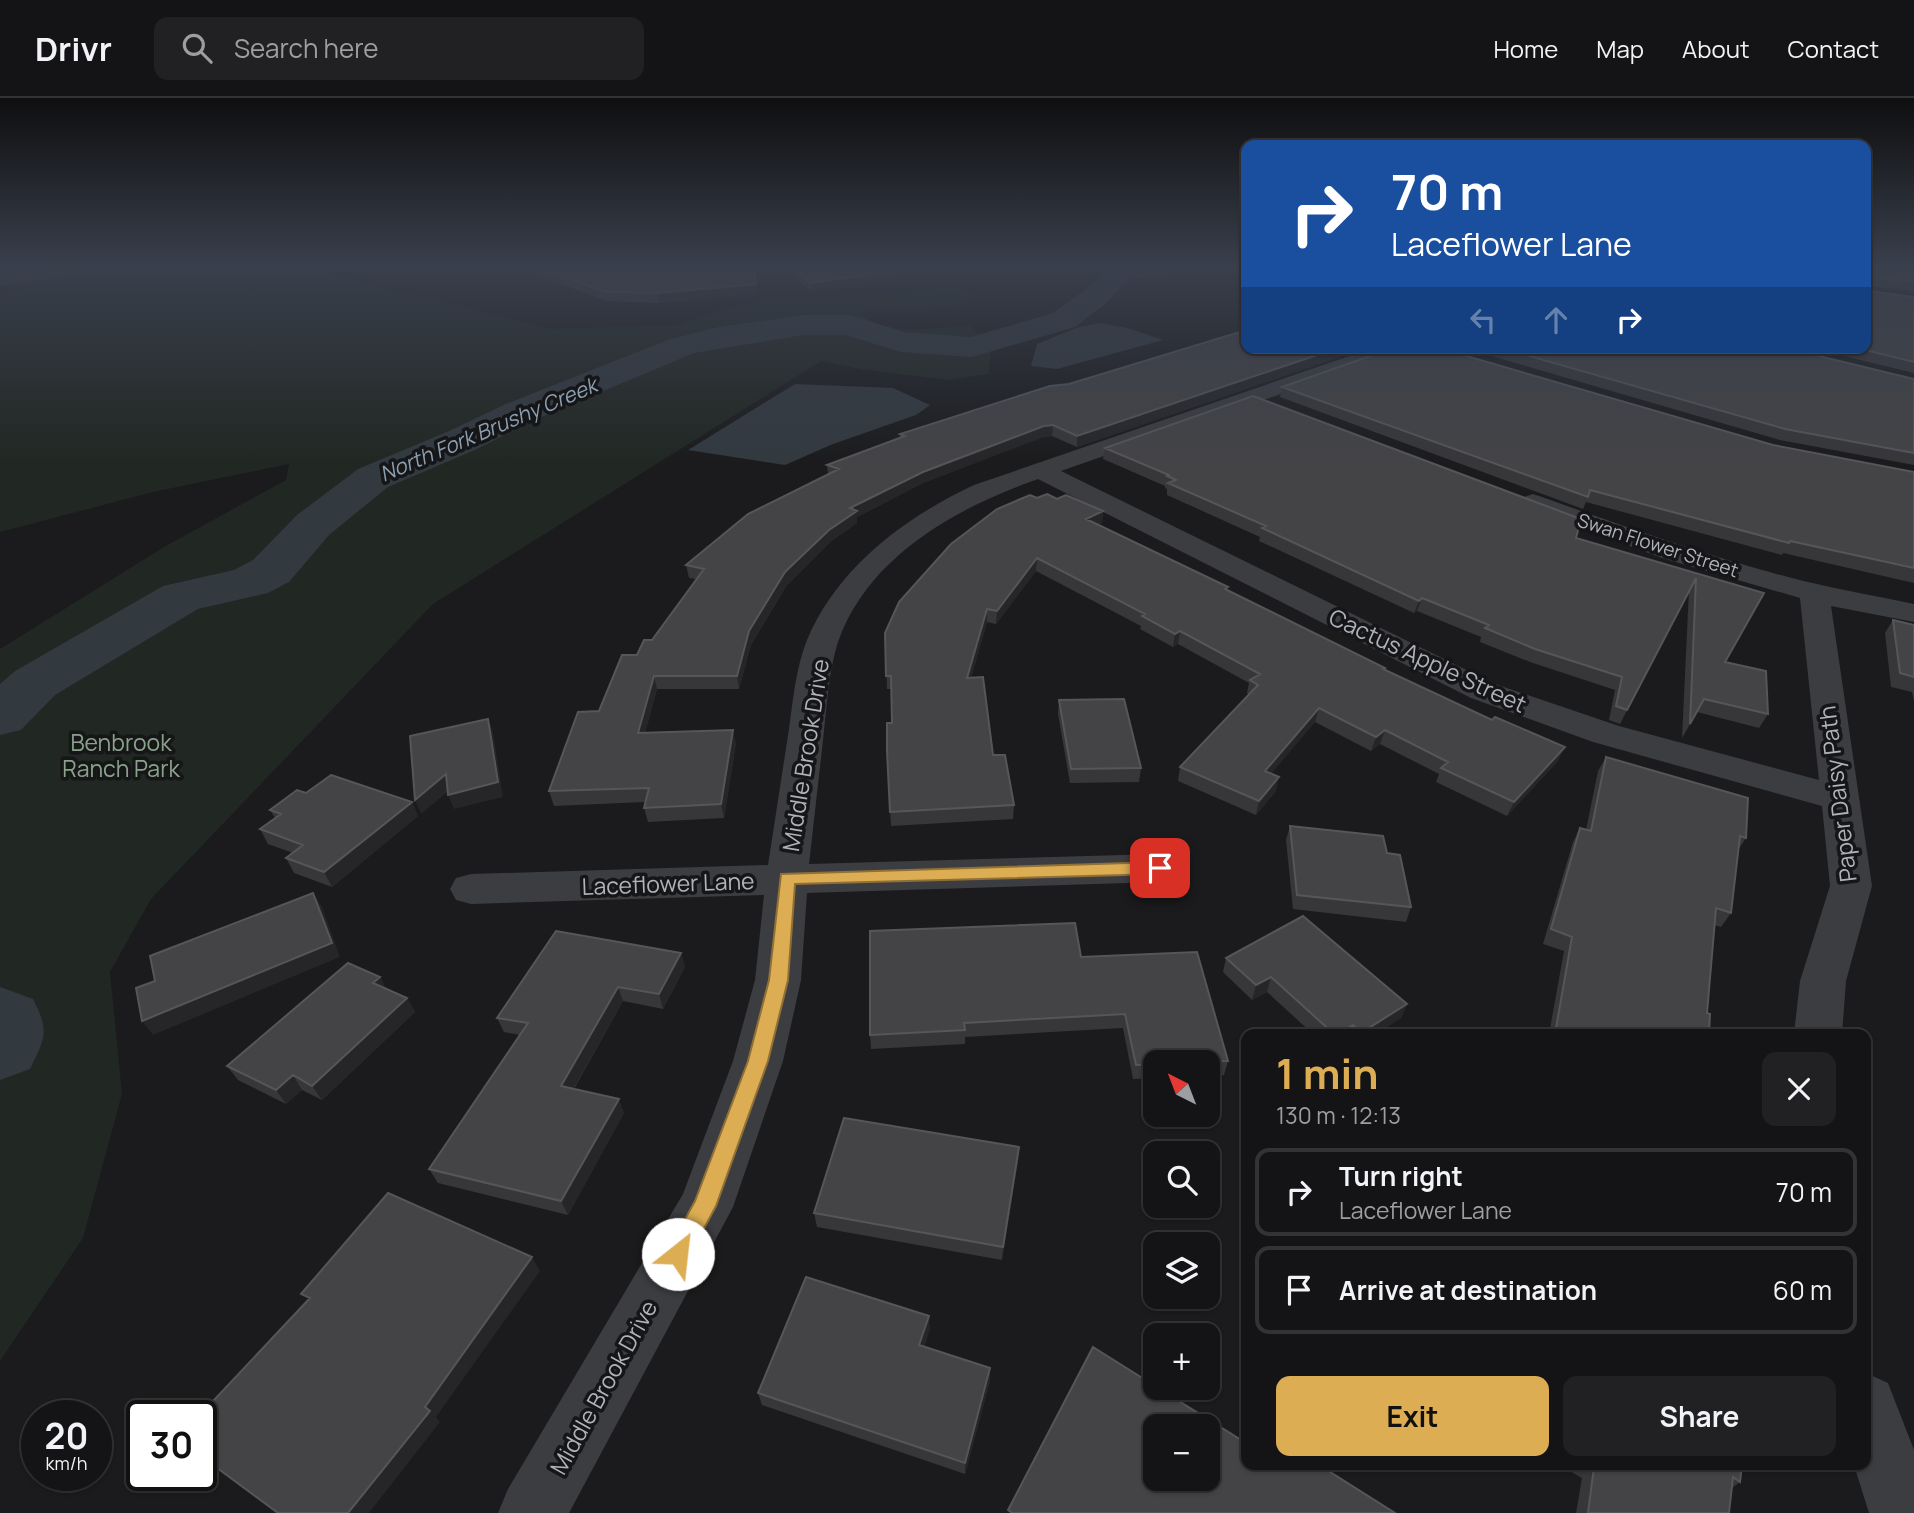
<!DOCTYPE html>
<html lang="en">
<head>
<meta charset="utf-8">
<style>
	body { margin:0; font-family:Manrope,sans-serif; background:#212123; color:#f1f3f6; height:100vh; display:flex; flex-direction:column; font-size:26px; white-space:nowrap }
	* { box-sizing:border-box; margin:0 }
	p { font-size:23px; color:#9d9ea1 }
	.icon { flex:none; width:38px; height:38px; fill:none; stroke:currentColor; stroke-width:2; stroke-linecap:round; stroke-linejoin:round }
	.map { position:relative; flex:1; overflow:hidden }
	.sheet { position:absolute; left:1241px; top:931px; width:630px; height:441px; display:flex; flex-direction:column; background:#141416; border-radius:14px; box-shadow:0 2px 5px #0004,0 0 0 2px #333335 }
	.sheet>* { flex:none }
	.hud { position:absolute; left:1241px; top:42px; width:630px; height:214px; border-radius:14px; box-shadow:0 2px 5px #0004,0 0 0 2px #333335; background:#1a4fa0; color:#fff; overflow:hidden }
	.needle { width:46px; rotate:318deg }
	.buttons { position:absolute; left:1143px; top:952px; display:grid; gap:14px }
	.buttons a { display:grid; place-items:center; width:77px; height:77px; border-radius:14px; background:#141416; box-shadow:0 2px 5px #0004,0 0 0 2px #333335; font-size:35px }
	.speed { position:absolute; left:21px; top:1302px; display:flex; gap:14px; font-size:35px; font-weight:700; text-align:center }
	.speed>* { display:grid; place-content:center; width:91px; height:91px; border-radius:50%; background:#141416; box-shadow:0 2px 5px #0004,0 0 0 2px #333335; line-height:1 }
	.speed small { font-size:18px; font-weight:400 }
	.speed .limit { border:4px solid #111; border-radius:10px; background:#fff; color:#111 }
	.pin { position:absolute; display:grid; place-items:center; width:60px; height:60px; color:#fff; margin:-30px; border-radius:14px; box-shadow:0 4px 10px #0006 }
	.me { position:absolute; width:77px; margin:-38px; rotate:29deg; stroke-linejoin:round; filter:drop-shadow(0 0 5px #0008) }
	.turn { display:flex; align-items:center; gap:24px; height:147px; padding:0 35px; font-size:32px }
	.turn .icon { width:91px; height:91px; stroke-width:2.5 }
	.turn b { display:block; font-size:49px; line-height:60px }
	.lanes { display:flex; align-items:center; height:66px; padding:0 35px; background:#0003; justify-content:center; gap:35px; direction:ltr }
	.lanes .off { opacity:.35 }
	.round { display:grid; place-items:center; flex:none; width:74px; height:74px; border-radius:14px; background:#212123 }
	.summary { display:flex; align-items:center; justify-content:space-between; height:119px; padding:0 35px }
	h1 { font-size:42px; font-weight:700; line-height:52px; color:#dcad53 }
	.action { display:flex; gap:14px; margin-top:auto; padding:14px 35px }
	.action a { flex:1; height:80px; border-radius:14px; background:#dcad53; color:#111; font-size:28px; font-weight:700; line-height:80px; text-align:center }
	.action a+a { background:#212123; color:#f1f3f6 }
	ul { padding:0; list-style:none }
	li { display:flex; align-items:center; gap:21px; height:88px; margin:0 14px 10px; padding:0 21px; border:4px solid #333335; border-radius:14px }
	li div { flex:1 }
	li b { display:block; font-size:26px }
	li em { font-style:normal }
	header { display:flex; align-items:center; gap:42px; box-sizing:border-box; height:98px; padding:0 35px; background:#141416; border-bottom:2px solid #333335 }
	header strong { font-size:33px }
	nav { display:flex; gap:38px; margin-inline-start:auto; font-size:24px }
	.search { width:490px; height:63px; background:#212123; display:flex; align-items:center; gap:18px; box-sizing:border-box; padding:0 24px; border-radius:14px; color:#9d9ea1; font-size:26px }
	.map>svg:first-child { display:block }
	.green { fill:#212722 }
	.water { fill:#32393f }
	.lines { fill:none; stroke-linecap:round; stroke-linejoin:round }
	.river { fill:#32393f; fill-rule:evenodd }
	.minor { fill:#3c3d41; fill-rule:evenodd }
	.wall { fill:#37373a }
	.shaded-wall { fill:#262628 }
	.building { fill:#444447; stroke:#555659; stroke-width:2; fill-rule:evenodd }
	.route { fill:#dcad53; stroke:#8f7036; stroke-width:2 }
	.labels { text-anchor:middle; dominant-baseline:central; stroke-width:7; stroke-linejoin:round; paint-order:stroke }
	.far-street-label { font-size:19px; fill:#afb2ba; stroke:#161618 }
	.far-water-label { font-size:21px; font-style:italic; fill:#8b9fb0; stroke:#161618 }
	.street-label { font-size:23px; fill:#afb2ba; stroke:#161618 }
	.park-label { font-size:23px; fill:#89a38a; stroke:#161618 }
</style>
</head>
<body>
<header>
<strong>Drivr</strong>
<div class="search"><svg class="icon" aria-label="search" viewBox="0 0 24 24"><circle cx="10" cy="10" r="6"/><path d="M15 15l6 6"/></svg>Search here</div>
<nav><a>Home</a><a>Map</a><a>About</a><a>Contact</a></nav>
</header>
<div class="map">
<svg width="1914" height="1415" viewBox="0 0 1914 1415">
	<rect width="100%" height="100%" fill="#1b1b1d"/>
	<!-- green -->
	<path class="green" d="M0 168H299L551 231 678 227 718 213 762 203 963 188 974 198C955 221 892 205 860 216 889 240 936 229 970 228L991 249 989 276 948 282 860 271 821 263 433 506 151 801 110 874 122 996 83 1140 0 1263V551L164 449 286 382 289 366 153 394 0 434V194L52 185 0 191Z"/>
	<!-- water -->
	<path class="water" d="M1100 225 1127 230 1163 242 1057 271 1031 268 1037 246 1076 230Z
		M795 286 893 290 930 307 916 317 833 346 785 367 688 352Z"/>
	<g class="lines">
		<!-- river -->
		<path class="river" d="M1110 168H1202L1198 174 1129 181 1105 206 1075 229 972 259 901 254 846 237H804L694 255 534 322 477 351 388 389 329 437 289 484 268 495 198 511 55 597 21 632 0 637V586L15 573 163 488 234 472 253 462 297 417 358 371 449 333 506 306 670 241 719 229 804 217H849L904 234 971 239 1053 215 1084 193Z
			M0 889 33 901C50 934 45 940 30 971L0 982Z"/>
		<!-- minor -->
		<path class="minor" d="M75 168H129L121 173 0 187V177Z
			M697 168H805L797 173 702 177 694 172Z
			M1373 250H1403L1400 254 1061 373 1495 586 1619 628 1819 682 1800 500 1662 460 1524 409 1520 404 1524 399 1533 396 1542 399C1623 428 1704 457 1788 479 1829 490 1872 497 1914 506V524L1831 508 1872 788 1846 883 1842 936H1794L1800 883 1830 788 1822 708 1593 644 1471 600 1038 381C958 409 868 458 838 544 829 572 827 604 824 633 819 678 814 722 809 766L1160 756 1175 760 1181 770 1175 780 1160 784 807 795 801 882 783 963 733 1109 569 1415H498L508 1391 683 1096 733 963 755 882 764 797 471 806 456 802 450 791 456 780 471 776 768 767C775 722 782 676 789 631 793 602 796 569 807 542 838 469 904 420 974 387Z
			M1866 1275 1888 1285 1914 1352V1415H1869L1854 1367H1866Z"/>
	</g>
	<!-- wall -->
	<path class="wall" d="M522 168H679L757 195 660 205 608 203 523 173Z
		M789 168H947L893 181 812 194 790 176Z
		M1866 168H1914V193L1868 188 1869 193 1914 199V275L1811 250H1866Z
		M1246 250H1365L1077 349 1052 338 1043 339 923 385 857 419V425L830 444 787 487 751 547 739 591H657L645 635 736 645 724 720 648 724 644 710 645 704 554 708 549 693 599 613 637 557 652 542 696 481 689 480 686 467 828 376 827 367 900 339V336L1069 286Z
		M1464 250H1786L1914 281V367L1780 342Z
		M1282 289 1773 347 1914 374V485L1783 455 1782 457 1586 404 1583 411 1280 299Z
		M1105 350 1576 440 1764 495 1725 564 1768 616 1759 630 1697 614 1682 640 1689 492 1620 626 1609 622 1615 592 1530 564 1480 544 1481 539 1417 513 1414 515 1259 443 1260 439 1167 397V391L1165 390V388L1103 361Z
		M1037 400 1057 401 1103 413 1102 425 1098 426 1384 572 1558 663 1507 718 1436 684 1439 676 1380 646 1371 653 1315 624 1271 675 1276 693 1256 717 1178 683 1180 669 1249 597 1247 595 1249 585 1178 546 1173 549 1140 531 1141 528 1036 473 996 526 987 524 971 580 993 657 1014 707 1013 721 891 728 887 653 892 625 891 591H887L885 535Z
		M1893 522 1914 527V603L1912 594 1891 589 1885 535Z
		M1059 602 1141 670 1139 684 1070 685 1058 616Z
		M1606 659 1746 740 1738 752 1731 815 1721 829 1714 827 1707 915 1709 936H1549L1564 853 1543 846 1573 744 1580 730 1586 732 1598 673Z
		M306 695 412 704 418 718 332 789 294 775 286 760 293 755 268 746 260 731 275 720 270 712Z
		M1290 728 1387 755 1411 809 1406 824 1293 811 1286 742Z
		M681 855 685 869 663 911 623 903 574 991 624 1015 568 1117 438 1085 429 1071 520 937 504 934 497 920Z
		M1081 859 1228 963 1224 977 1208 978V964H1155V980L1133 981 1123 930 965 939V946L871 951 870 937Z
		M1226 860 1407 906 1401 920 1376 936H1313L1267 894 1252 902 1223 874Z
		M380 879 386 891 407 900 415 914 322 1002 302 992 286 1006 238 982 227 968Z
		M1018 1063 1002 1162 817 1129 814 1115Z
		M930 1230 924 1249 990 1283 965 1376 762 1307 758 1295Z
		M1559 1367H1742L1740 1384 1732 1390 1729 1415H1576L1582 1380Z"/>
	<!-- shaded-wall -->
	<path class="shaded-wall" d="M912 168H947L893 181 812 194 811 185Z
		M756 186 757 195 660 205 658 195Z
		M1338 250H1365L1077 349V338Z
		M1053 327 1052 338 1043 339 923 385 857 419V425L830 444 787 487 751 547 739 591 737 578 749 533 785 474 850 410 923 374 1044 328Z
		M1103 413 1102 425 1085 433 1086 421Z
		M1037 460 1036 473 996 526 997 513Z
		M1422 500 1417 513 1414 515 1419 503Z
		M987 511V524L967 594V580Z
		M1180 533 1178 546 1173 549 1175 536Z
		M654 578 657 591 641 649 638 635Z
		M1319 610 1315 624 1262 687 1265 673Z
		M488 621 493 634 503 699 454 711 448 697Z
		M733 632 736 645 724 720 721 706Z
		M1385 632 1380 646 1371 653 1376 639Z
		M1565 649 1558 663 1507 718 1514 704Z
		M446 676 452 690 421 716 415 702Z
		M1279 679 1276 693 1256 717 1259 703Z
		M412 704 418 718 332 789 324 774Z
		M313 795 322 809 340 859 153 937 142 923Z
		M681 855 685 869 663 911 659 896Z
		M380 879 387 893 373 885Z
		M1271 879 1267 894 1252 902 1256 887Z
		M618 889 623 903 567 1002 561 988Z
		M407 900 415 914 322 1002 312 988Z
		M1407 906 1401 920 1376 936H1361V935Z
		M1353 927 1349 936H1338Z
		M293 977 302 992 286 1006 276 992Z
		M619 1001 624 1015 568 1117 561 1103Z
		M1019 1049 1018 1063 1002 1162 1003 1149Z
		M532 1159 540 1173 436 1319 440 1324 369 1415H348Z
		M929 1218 930 1230 920 1260 919 1247Z
		M990 1270V1283L965 1376V1365Z"/>
	<!-- building -->
	<path class="building" d="M532 168H679L687 170H754L756 186 658 195 606 194Z
		M790 168H912L893 173 811 185Z
		M1866 168H1914V184L1871 179 1868 181 1869 193 1914 199V264L1857 250H1866Z
		M1246 232V250H1338L1077 338 1053 327 1044 328 923 374 850 410 857 413 829 432 785 474 749 533 737 578H654L638 635 733 632 721 706 644 710 649 690 549 693 578 614 599 613 622 557H637L644 542H652L704 471 686 467 748 416 839 371 827 367 905 338 900 336 1050 288 1069 286Z
		M1393 250H1439L1773 347 1914 374V470L1790 443 1789 445 1590 392 1588 399 1282 289Z
		M1501 250H1786L1914 281V355L1785 331Z
		M1253 298 1581 421 1576 440 1764 495 1725 564 1766 573 1768 616 1704 601 1690 626 1696 480 1627 612 1616 608 1622 579 1535 551 1485 530 1489 527 1422 500 1419 503 1262 430 1266 428 1168 385 1176 382 1167 378 1169 377 1105 350Z
		M1047 396 1057 401 1066 397 1103 413 1086 421 1228 489 1225 491 1385 570 1383 571 1492 622 1495 619 1565 649 1514 704 1441 670 1448 664 1385 632 1376 639 1319 610 1265 673 1279 679 1259 703 1180 669 1258 587 1250 582 1260 576 1180 533 1175 536 1142 518 1145 516 1037 460 997 513 987 511 967 580 983 579 993 657H1005L1014 707 890 714 887 653V625H892L891 578H886L885 535 899 504 951 446 997 411 1030 397 1037 400Z
		M1893 522 1914 527V579L1900 575Z
		M1124 601 1141 670 1071 671 1059 602Z
		M488 621 498 684 448 697 446 676 415 702 410 638Z
		M1606 659 1748 700 1746 740 1740 738 1731 815 1716 810 1707 915 1710 916 1709 936H1555L1572 839 1551 831 1580 730 1591 733Z
		M331 677 412 704 324 774 286 760 303 747 260 731 281 716 270 712 297 692 306 695Z
		M1290 728 1383 738 1387 755 1400 757 1411 809 1297 797Z
		M313 795 332 845 142 923 136 890 155 883 150 858Z
		M1303 818 1407 906 1361 935 1353 927 1338 936H1334L1271 879 1256 887 1226 860Z
		M1075 825 1081 859 1197 854 1228 963 1155 964V966L1136 967 1125 916 964 925 965 932 870 937V833Z
		M556 833 681 855 659 896 618 889 561 988 619 1001 561 1103 429 1071 528 925 497 920Z
		M348 865 380 879 373 885 407 900 312 988 293 977 276 992 227 968Z
		M844 1020 1019 1049 1003 1149 814 1115Z
		M388 1095 532 1159 425 1309 430 1313 348 1415H278L201 1358V1318H199L310 1200 301 1196Z
		M806 1179 929 1218 919 1247 990 1270 965 1365 758 1295Z
		M1093 1249 1155 1288V1290H1158L1246 1345V1367H1319L1395 1415H1012L1008 1412ZM1155 1328H1208V1381H1155Z
		M1591 1367H1742L1740 1384 1733 1379 1729 1415H1588L1594 1369Z"/>
	<!-- sky -->
	<linearGradient id="sky" x2="0" y2="1"><stop stop-color="#0f0f10"/><stop offset="0.46" stop-color="#393f4c"/><stop offset="1" stop-color="#393f4c" stop-opacity="0"/></linearGradient>
	<rect width="1914" height="366" fill="url(#sky)"/>
	<!-- route -->
	<path class="route" d="M1160 764 1168 770 1160 776 795 786 788 882 768 963 716 1108 686 1164 678 1167 670 1164 666 1156 695 1103 748 963 769 882 781 776Z"/>
	<g class="labels">
		<!-- far-street labels -->
		<g class="far-street-label">
			<text transform="translate(1658 447) rotate(18)">Swan Flower Street</text>
		</g>
		<!-- far-water labels -->
		<g class="far-water-label">
			<text transform="translate(488 331) rotate(-23)">North Fork Brushy Creek</text>
		</g>
		<!-- street labels -->
		<g class="street-label">
			<text transform="translate(1428 562) rotate(25)">Cactus Apple Street</text>
			<text transform="translate(805 657) rotate(-81)">Middle Brook Drive</text>
			<text transform="translate(1837 696) rotate(-97)">Paper Daisy Path</text>
			<text transform="translate(668 785) rotate(-2)">Laceflower Lane</text>
			<text transform="translate(603 1289) rotate(-61)">Middle Brook Drive</text>
		</g>
		<!-- park labels -->
		<g class="park-label">
			<text x="121" y="644">Benbrook<tspan x="121" dy="26">Ranch Park</tspan></text>
		</g>
	</g>
</svg>
<div class="buttons">
<a><svg class="needle" viewBox="-14 -14 28 28"><path d="M0-13l5 13h-10z" fill="#e53935"/><path d="M0 13l5-13h-10z" fill="#9d9ea1"/></svg></a>
<a><svg class="icon" aria-label="search" viewBox="0 0 24 24"><circle cx="10" cy="10" r="6"/><path d="M15 15l6 6"/></svg></a>
<a><svg class="icon" aria-label="layers" viewBox="0 0 24 24"><path d="M12 4l9 5-9 5-9-5zM3 14l9 5 9-5"/></svg></a>
<a>+</a>
<a>−</a>
</div>
<div class="speed"><div>20<small>km/h</small></div><div class="limit">30</div></div>
<div class="pin" style="left:1160px;top:770px;background:#d93025"><svg class="icon" aria-label="arrive" viewBox="0 0 24 24"><path d="M6 21V4h12l-3 4 3 4H6"/></svg></div>
<svg class="me" style="left:678px;top:1156px" viewBox="-20 -20 40 40"><circle r="19" fill="#fff"/><path d="M0-13L10 11 0 6-10 11z" fill="#dcad53"/></svg>
<div class="hud">
<div class="turn"><svg class="icon" aria-label="right" viewBox="0 0 24 24"><path d="M7 20v-9h11M14 6l5 5-5 5"/></svg><div><b>70 m</b>Laceflower Lane</div></div>
<div class="lanes"><svg class="icon off" aria-label="left" viewBox="0 0 24 24"><path d="M17 20v-9H6M10 6l-5 5 5 5"/></svg><svg class="icon off" aria-label="ahead" viewBox="0 0 24 24"><path d="M12 20V5M6 11l6-6 6 6"/></svg><svg class="icon" aria-label="right" viewBox="0 0 24 24"><path d="M7 20v-9h11M14 6l5 5-5 5"/></svg></div>
</div>
<section class="sheet">
<div class="summary"><div><h1>1 min</h1><p>130 m · 12:13</p></div><a class="round"><svg class="icon" aria-label="close" viewBox="0 0 24 24"><path d="M6 6l12 12M18 6L6 18"/></svg></a></div>
<ul>
<li><svg class="icon" aria-label="right" viewBox="0 0 24 24"><path d="M7 20v-9h11M14 6l5 5-5 5"/></svg><div><b>Turn right</b><p>Laceflower Lane</p></div><em>70 m</em></li>
<li><svg class="icon" aria-label="arrive" viewBox="0 0 24 24"><path d="M6 21V4h12l-3 4 3 4H6"/></svg><div><b>Arrive at destination</b></div><em>60 m</em></li>
</ul>
<div class="action"><a>Exit</a><a>Share</a></div>
</section>
</div>
</body>
</html>
